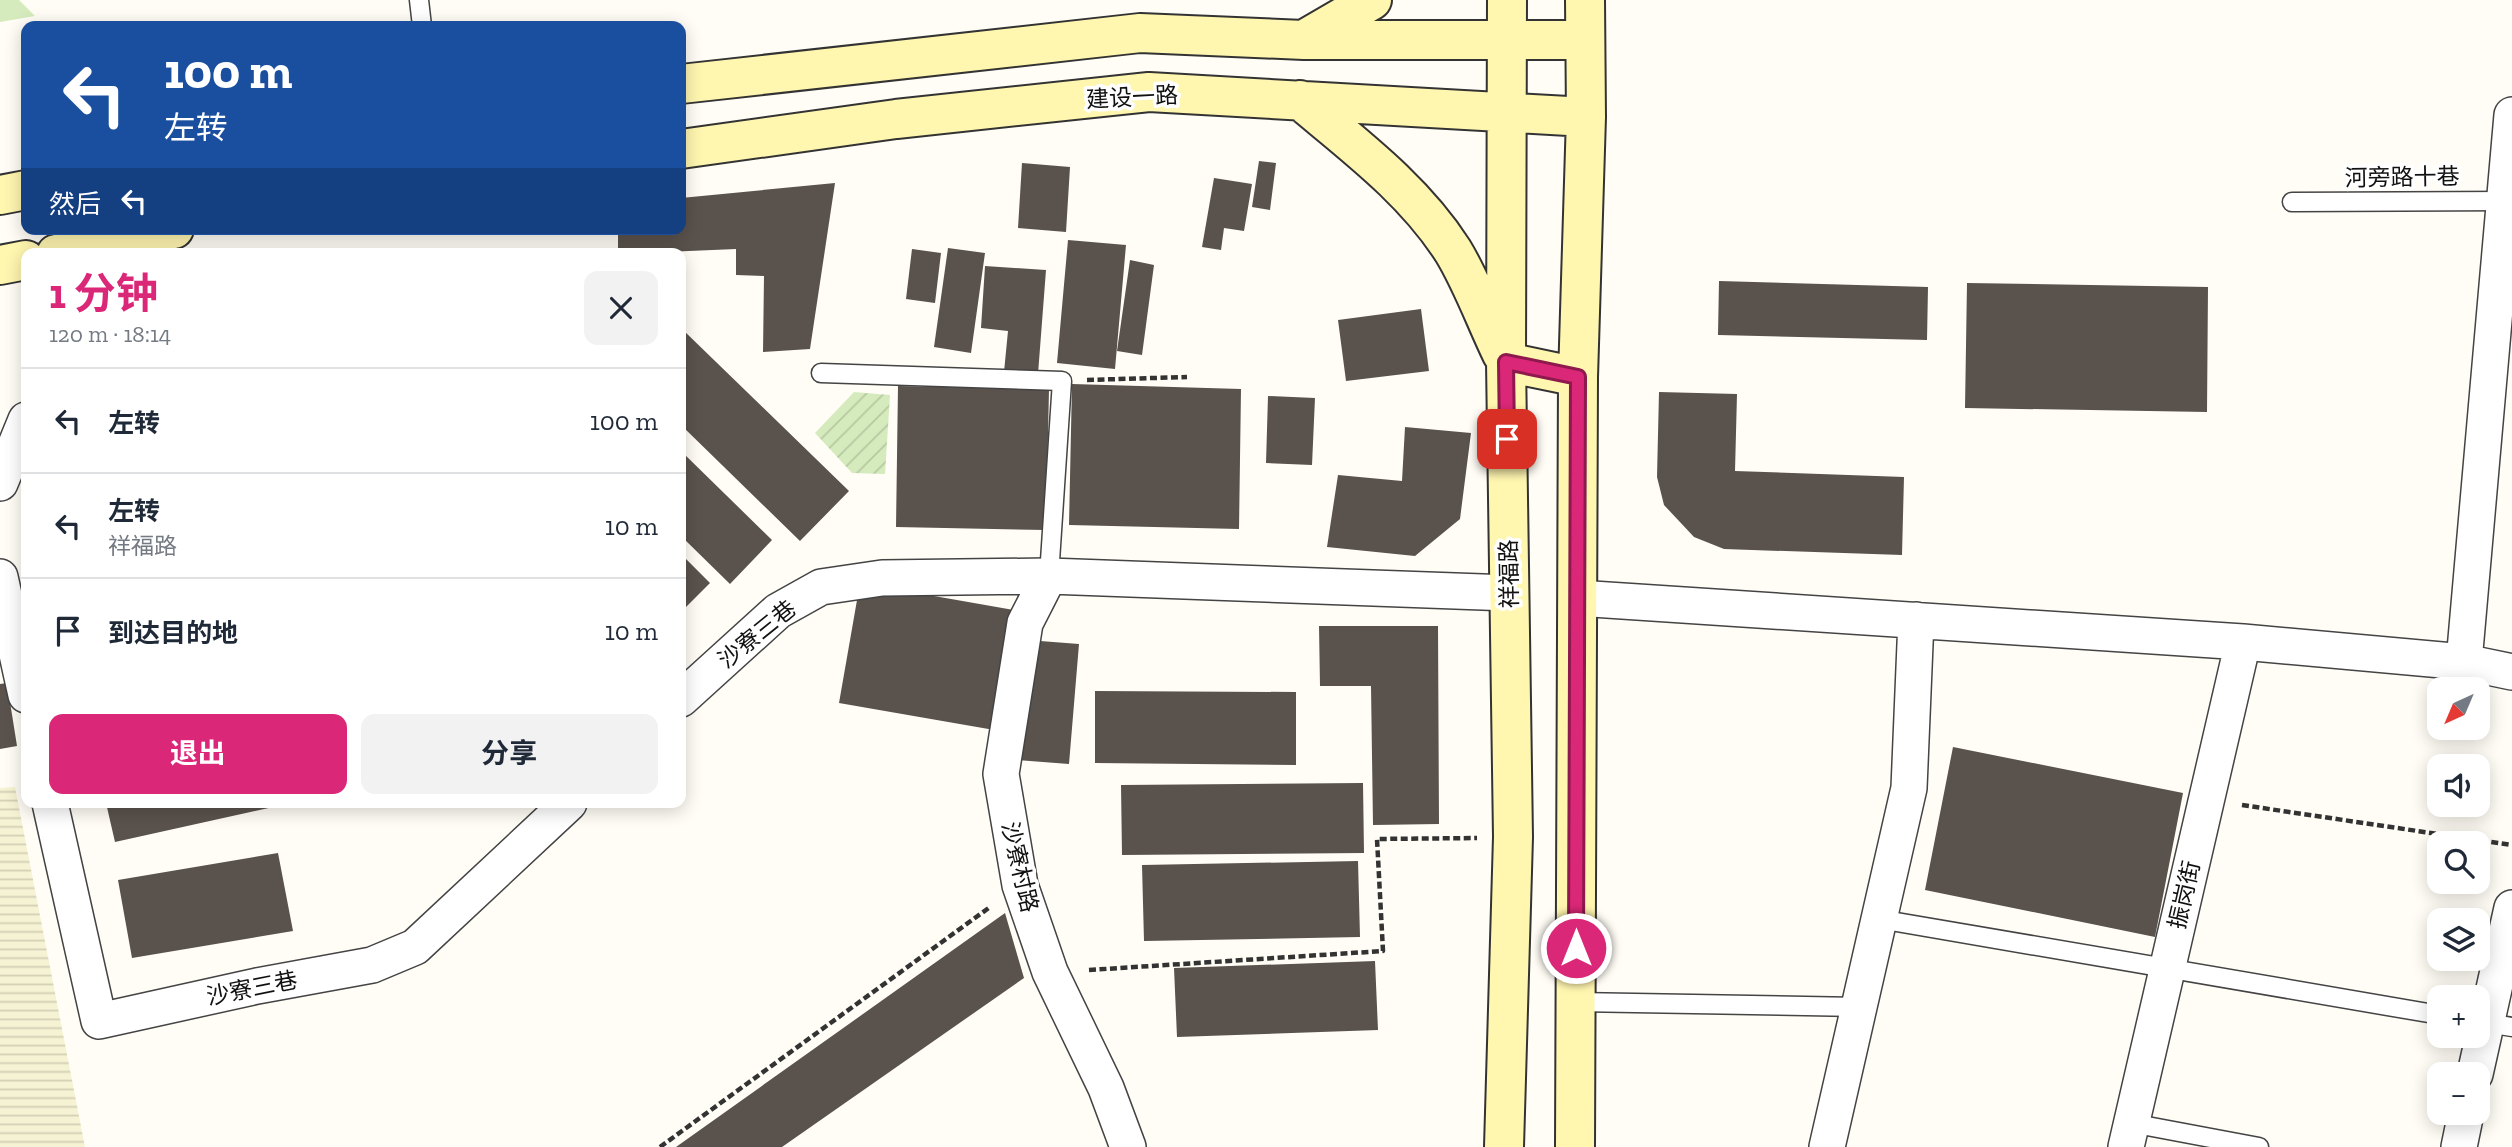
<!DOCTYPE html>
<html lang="zh">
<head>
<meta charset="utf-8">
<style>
	body { margin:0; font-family:"Zilla Slab","Noto Sans SC",serif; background:#f2f2f3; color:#1f2937; height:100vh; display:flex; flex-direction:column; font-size:26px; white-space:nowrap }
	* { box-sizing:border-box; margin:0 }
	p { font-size:23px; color:#747a83 }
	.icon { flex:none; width:38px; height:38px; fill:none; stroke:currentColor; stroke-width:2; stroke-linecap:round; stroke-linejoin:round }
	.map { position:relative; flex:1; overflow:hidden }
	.panel { position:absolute; left:21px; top:248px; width:665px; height:560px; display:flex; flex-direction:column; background:#fff; border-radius:14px; box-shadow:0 4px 18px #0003 }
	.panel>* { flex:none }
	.guide { position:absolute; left:21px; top:21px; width:665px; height:214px; border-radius:14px; box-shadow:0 4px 18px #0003; background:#1a4fa0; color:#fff; overflow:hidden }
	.needle { width:46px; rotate:224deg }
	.controls { position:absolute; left:2427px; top:677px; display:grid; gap:14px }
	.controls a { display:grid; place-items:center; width:63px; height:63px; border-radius:14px; background:#fff; box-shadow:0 4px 18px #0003; font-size:35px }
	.pin { position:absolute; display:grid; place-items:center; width:60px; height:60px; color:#fff; margin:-30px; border-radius:14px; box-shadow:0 4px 10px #0006 }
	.me { position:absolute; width:77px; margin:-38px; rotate:0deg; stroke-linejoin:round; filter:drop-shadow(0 0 5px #0008) }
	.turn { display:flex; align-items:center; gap:24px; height:147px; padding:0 28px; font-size:32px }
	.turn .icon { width:91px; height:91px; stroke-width:2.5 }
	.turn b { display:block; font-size:49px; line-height:60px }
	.then { display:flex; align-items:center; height:66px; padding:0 28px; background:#0003; gap:14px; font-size:26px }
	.round { display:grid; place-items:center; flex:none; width:74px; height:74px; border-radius:14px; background:#f2f2f3 }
	.summary { display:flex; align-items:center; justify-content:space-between; height:119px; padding:0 28px }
	h1 { font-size:42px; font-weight:700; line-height:52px; color:#db2777 }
	.primary-button { display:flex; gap:14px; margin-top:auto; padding:14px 28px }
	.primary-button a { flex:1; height:80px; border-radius:14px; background:#db2777; color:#fff; font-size:28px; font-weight:700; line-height:80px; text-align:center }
	.primary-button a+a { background:#f2f2f3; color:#1f2937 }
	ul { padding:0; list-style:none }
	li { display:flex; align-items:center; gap:21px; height:105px; padding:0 28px; border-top:2px solid #e0e1e3 }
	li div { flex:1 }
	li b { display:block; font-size:26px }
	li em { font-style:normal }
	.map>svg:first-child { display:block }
	.farmland { fill:url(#farmland-rules) }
	.grass { fill:#d5ebbd }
	.garden { fill:url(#garden-furrows) }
	.building { fill:#5a524d }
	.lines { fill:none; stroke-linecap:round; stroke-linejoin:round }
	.lane-casing { stroke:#444; stroke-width:21 }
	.street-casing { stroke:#444; stroke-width:38 }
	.secondary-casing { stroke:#333; stroke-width:42 }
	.path { stroke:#333; stroke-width:4.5; stroke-dasharray:7 3.5; stroke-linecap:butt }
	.lane { stroke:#fff; stroke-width:18 }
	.street { stroke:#fff; stroke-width:35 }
	.secondary { stroke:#fff6b0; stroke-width:38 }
	.route-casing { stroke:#8e194d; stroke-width:18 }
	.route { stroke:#db2777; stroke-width:12 }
	.labels { text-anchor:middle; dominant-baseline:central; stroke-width:7; stroke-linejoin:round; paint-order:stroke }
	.street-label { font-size:23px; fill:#111; stroke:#fff }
</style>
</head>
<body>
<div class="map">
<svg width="2512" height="1147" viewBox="0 0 2512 1147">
	<defs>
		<pattern id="farmland-rules" width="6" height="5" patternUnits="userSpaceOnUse" patternTransform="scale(1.75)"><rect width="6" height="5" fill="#f6f3d4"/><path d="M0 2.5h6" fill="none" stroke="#d2cfb5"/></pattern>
		<pattern id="garden-furrows" width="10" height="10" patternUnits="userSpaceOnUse" patternTransform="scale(1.75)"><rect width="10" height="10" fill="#d5ebbd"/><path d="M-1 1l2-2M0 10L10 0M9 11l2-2" fill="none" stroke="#b6c8a1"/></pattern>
	</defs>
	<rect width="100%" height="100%" fill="#fffdf5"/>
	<!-- farmland -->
	<path class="farmland" d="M15 787 85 1147H0V788Z"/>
	<!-- grass -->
	<path class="grass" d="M0 0H19L35 16 0 22Z"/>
	<!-- garden -->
	<path class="garden" d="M854 392 890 395 885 474 852 473 815 433Z"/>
	<!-- building -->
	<path class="building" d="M1259 161 1276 163 1270 210 1252 207Z
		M1022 163 1070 167 1066 232 1018 228Z
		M1214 178 1252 184 1244 231 1224 228 1221 250 1202 247Z
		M835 183 810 349 763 352 764 276 736 275V249L618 254V229H681V198Z
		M1068 240 1126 245 1115 369 1057 363Z
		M948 248 985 253 971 353 934 347Z
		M912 249 941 253 935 303 906 299Z
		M1130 260 1154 265 1142 355 1117 351Z
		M985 266 1046 270 1038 374 1004 372 1008 331 981 328Z
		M1719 281 1928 287 1927 340 1718 335Z
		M1967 283 2208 287 2207 412 1965 408Z
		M1421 309 1429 371 1346 381 1338 320Z
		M681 328 849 491 800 541 681 425Z
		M1072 384 1241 389 1239 529 1069 525Z
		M898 386 1049 389 1046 530 896 527Z
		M1659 392 1737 394 1735 471 1904 477 1902 555 1724 549 1694 537 1664 505 1657 477Z
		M1268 396 1315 398 1312 465 1266 463Z
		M1405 427 1471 433 1460 519 1415 556 1327 547 1338 475 1402 481Z
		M681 451 772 540 730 584 681 536Z
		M681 554 710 583 681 612Z
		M860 583 1020 611 1000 731 839 703Z
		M1319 626H1438L1439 824 1373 825 1371 686H1320Z
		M1027 640 1079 644 1069 764 1017 760Z
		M7 683 17 746 0 749V684Z
		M1095 691 1296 692V765L1095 763Z
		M1953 747 2183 793 2155 937 1925 890Z
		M1363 783 1364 853 1122 855 1121 785Z
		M106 803H273V807L115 842Z
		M278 853 293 931 132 958 118 880Z
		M1358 861 1360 937 1144 941 1142 865Z
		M1005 913 1024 978 782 1147H676Z
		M1375 961 1378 1030 1177 1037 1174 968Z"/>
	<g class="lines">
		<defs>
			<path id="lane" d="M419 0 422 26
				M2292 202 2509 201
				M821 373 1062 381 1049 576
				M1879 919 2440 1015
				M1576 1002 1859 1007
				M2481 1022 2512 1027
				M2131 1123 2259 1147"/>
			<path id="street" d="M0 483 26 420
				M1049 576 1025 623 1001 774 1020 885 1050 972 1106 1088 1128 1147
				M0 577 26 695
				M1577 598 2243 642 2464 662 2512 672
				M2464 662 2512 115
				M681 699 778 611 821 587 882 578 1049 576 1510 593
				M50 803 99 1021 257 986 372 965 415 947 569 803
				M2475 1074 2512 908
				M1827 1147 1909 788 1916 620
				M2126 1147 2243 642
				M2459 1147 2466 1113"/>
			<path id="secondary" d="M1307 38 1372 0
				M681 84 1140 33 1304 40H1585
				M1300 100C1355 146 1414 190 1453 251 1472 282 1486 321 1502 354
				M681 149 896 119 1149 92 1586 117
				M0 195 26 190
				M56 254 174 229
				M0 265 26 260
				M1506 362 1578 377
				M1504 1147 1513 837 1506 362 1507 0
				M1575 1147 1578 377 1586 117 1585 0"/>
		</defs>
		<!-- lane casing -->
		<use href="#lane" class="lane-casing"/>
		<!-- street casing -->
		<use href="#street" class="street-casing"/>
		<!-- secondary casing -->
		<use href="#secondary" class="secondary-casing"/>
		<!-- path -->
		<path class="path" d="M1087 380 1187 377
			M2242 805 2512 845
			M1089 970 1383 951 1377 839 1477 838
			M660 1147 990 907"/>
		<!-- lane -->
		<use href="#lane" class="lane"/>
		<!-- street -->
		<use href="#street" class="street"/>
		<!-- secondary -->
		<use href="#secondary" class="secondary"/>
	</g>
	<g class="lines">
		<defs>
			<path id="route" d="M1507 439 1506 362 1578 377 1576 948"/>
		</defs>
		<!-- route casing -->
		<use href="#route" class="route-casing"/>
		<!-- route -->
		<use href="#route" class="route"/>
	</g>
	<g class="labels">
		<!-- street labels -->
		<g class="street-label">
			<text transform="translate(1132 97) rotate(-3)">建设一路</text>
			<text transform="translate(2402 177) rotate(-1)">河旁路十巷</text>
			<text transform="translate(1509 574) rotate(-91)">祥福路</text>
			<text transform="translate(757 634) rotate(-39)">沙寮三巷</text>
			<text transform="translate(1020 867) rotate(77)">沙寮村路</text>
			<text transform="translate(2184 895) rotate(-77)">振岗街</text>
			<text transform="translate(252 988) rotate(-11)">沙寮三巷</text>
		</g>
	</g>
</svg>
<div class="controls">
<a><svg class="needle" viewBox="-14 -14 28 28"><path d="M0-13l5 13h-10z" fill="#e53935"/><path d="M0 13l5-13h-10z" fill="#747a83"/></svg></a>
<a><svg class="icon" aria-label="sound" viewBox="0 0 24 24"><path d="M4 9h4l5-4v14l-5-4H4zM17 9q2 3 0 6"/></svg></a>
<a><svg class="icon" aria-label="search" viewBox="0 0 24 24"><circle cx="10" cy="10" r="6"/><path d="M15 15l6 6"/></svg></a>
<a><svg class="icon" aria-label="layers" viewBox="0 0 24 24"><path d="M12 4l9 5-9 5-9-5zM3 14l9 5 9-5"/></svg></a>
<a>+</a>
<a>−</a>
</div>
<div class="pin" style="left:1507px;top:439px;background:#d93025"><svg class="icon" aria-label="arrive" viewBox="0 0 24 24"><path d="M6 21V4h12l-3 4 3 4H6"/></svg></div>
<svg class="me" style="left:1576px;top:948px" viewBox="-20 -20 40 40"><circle r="17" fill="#db2777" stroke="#fff" stroke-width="3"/><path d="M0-11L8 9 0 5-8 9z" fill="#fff"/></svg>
<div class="guide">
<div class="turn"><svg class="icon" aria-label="left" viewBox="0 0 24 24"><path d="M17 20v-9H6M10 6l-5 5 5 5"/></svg><div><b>100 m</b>左转</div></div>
<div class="then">然后<svg class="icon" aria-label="left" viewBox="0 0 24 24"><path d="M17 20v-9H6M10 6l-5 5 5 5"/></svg></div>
</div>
<section class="panel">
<div class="summary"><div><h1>1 分钟</h1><p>120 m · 18:14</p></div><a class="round"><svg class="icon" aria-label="close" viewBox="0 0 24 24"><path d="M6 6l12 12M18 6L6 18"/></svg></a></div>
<ul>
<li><svg class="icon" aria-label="left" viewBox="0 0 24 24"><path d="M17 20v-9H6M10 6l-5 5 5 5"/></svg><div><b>左转</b></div><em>100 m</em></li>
<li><svg class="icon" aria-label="left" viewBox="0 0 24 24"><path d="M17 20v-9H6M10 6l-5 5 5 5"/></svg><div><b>左转</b><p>祥福路</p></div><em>10 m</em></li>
<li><svg class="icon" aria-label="arrive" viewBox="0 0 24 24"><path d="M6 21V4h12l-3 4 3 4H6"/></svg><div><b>到达目的地</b></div><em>10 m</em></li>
</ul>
<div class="primary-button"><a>退出</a><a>分享</a></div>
</section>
</div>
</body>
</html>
